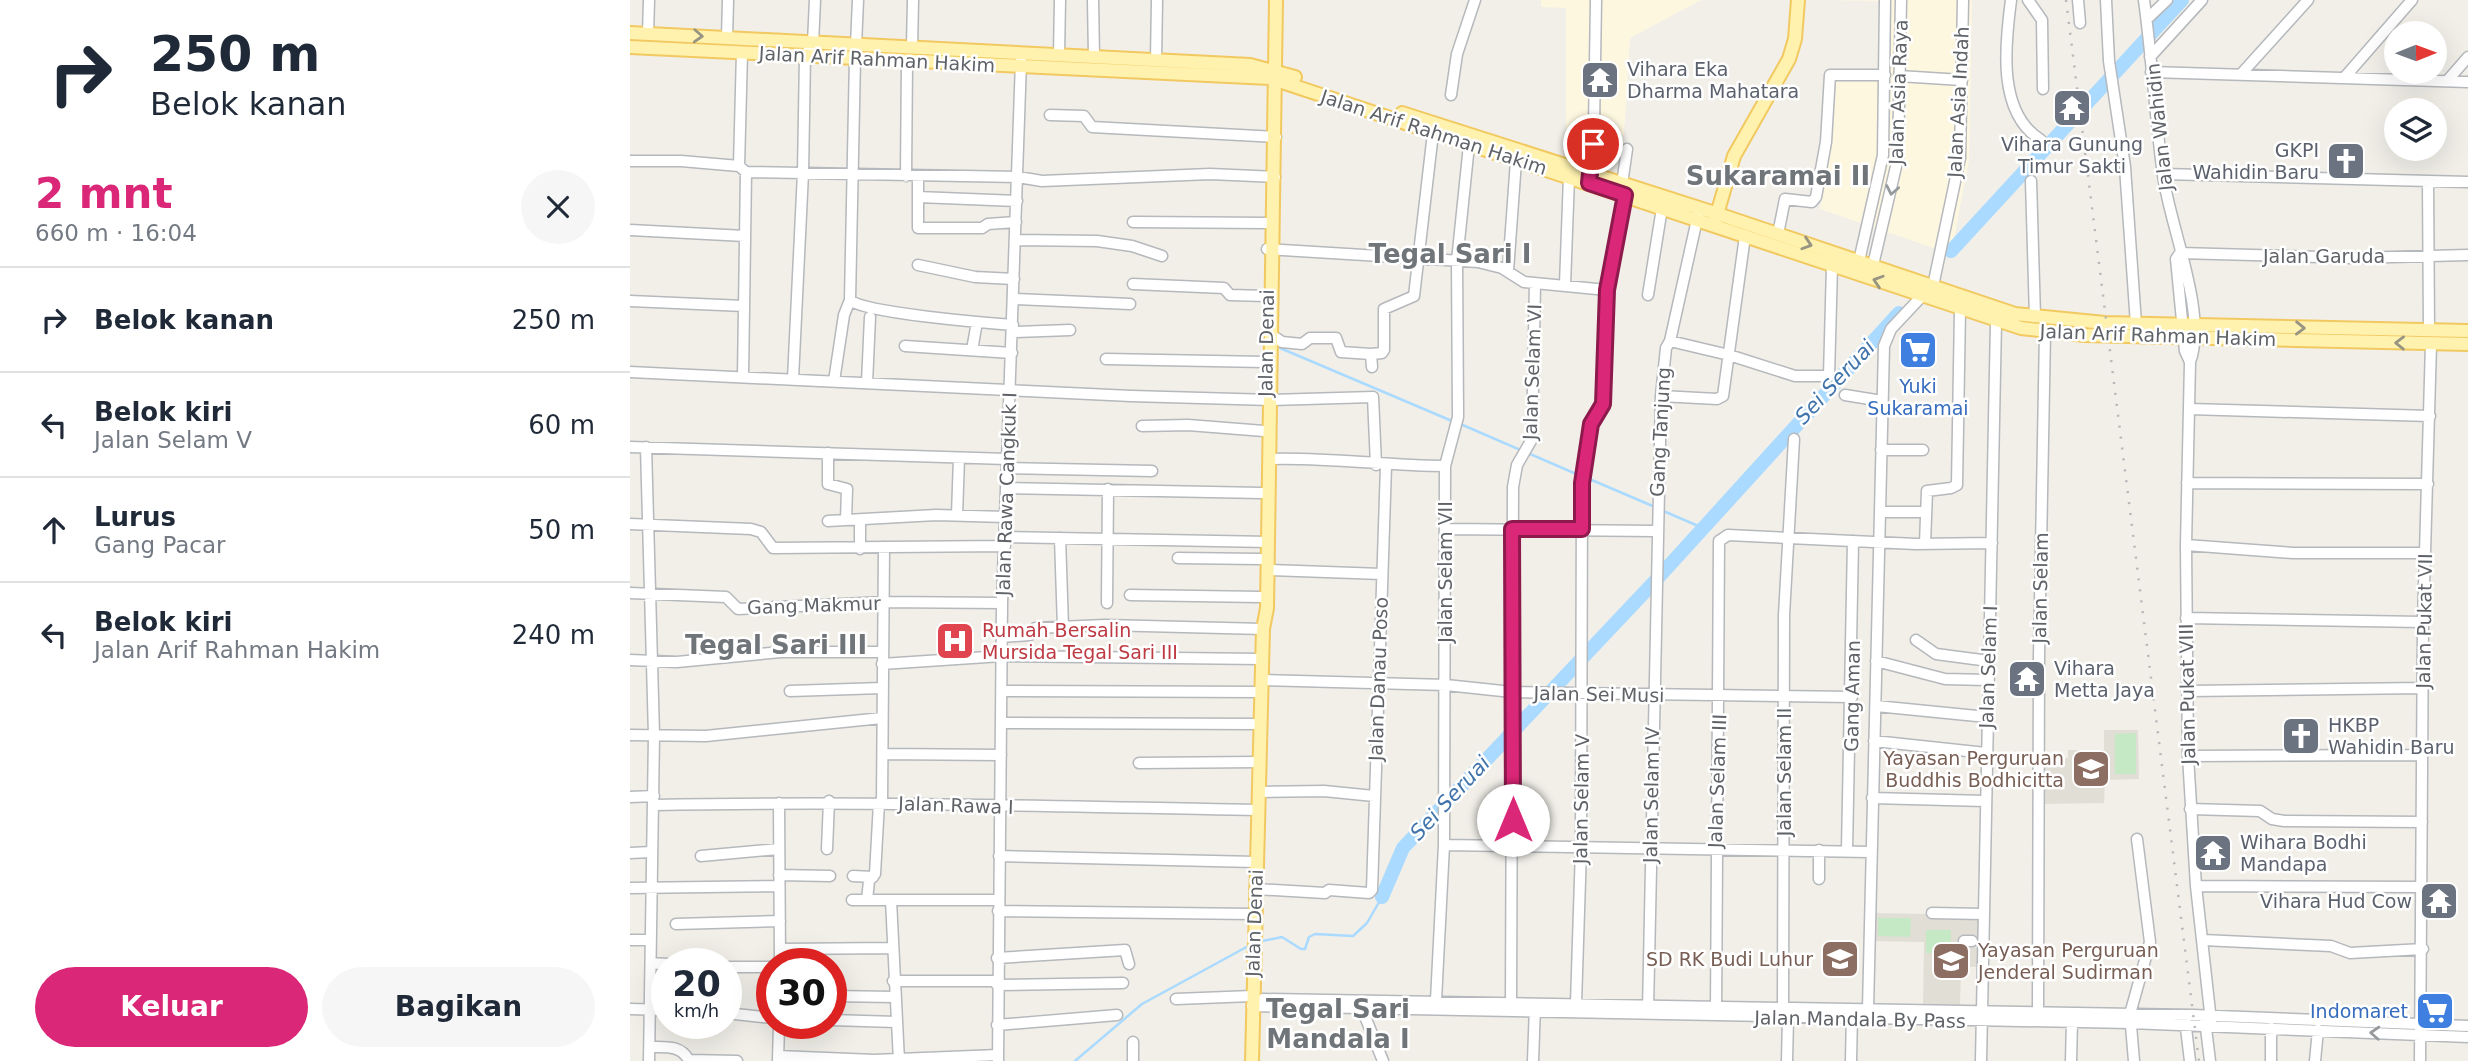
<!DOCTYPE html>
<html lang="id">
<head>
<meta charset="utf-8">
<style>
	body { margin:0; font-family:"DejaVu Sans",sans-serif; background:#f6f6f7; color:#1f2937; height:100vh; display:flex; flex-direction:column; font-size:26px; white-space:nowrap }
	* { box-sizing:border-box; margin:0 }
	p { font-size:23px; color:#747a83 }
	.icon { flex:none; width:38px; height:38px; fill:none; stroke:currentColor; stroke-width:2; stroke-linecap:round; stroke-linejoin:round }
	.map { position:relative; flex:1; overflow:hidden }
	.panel { display:flex; flex-direction:column; background:#fff; width:630px }
	.panel>* { flex:none }
	.top-card { background:#fff; color:#1f2937; overflow:hidden }
	.needle { width:46px; rotate:89deg }
	.buttons { position:absolute; left:1754px; top:21px; display:grid; gap:14px }
	.buttons a { display:grid; place-items:center; width:63px; height:63px; border-radius:50%; background:#fff; box-shadow:0 7px 28px #0002; font-size:35px }
	.speed { position:absolute; left:21px; top:948px; display:flex; gap:14px; font-size:35px; font-weight:700; text-align:center }
	.speed>* { display:grid; place-content:center; width:91px; height:91px; border-radius:50%; background:#fff; box-shadow:0 7px 28px #0002; line-height:1 }
	.speed small { font-size:18px; font-weight:400 }
	.speed .limit { border:10px solid #d22; background:#fff; color:#111 }
	.pin { position:absolute; display:grid; place-items:center; width:60px; height:60px; color:#fff; margin:-30px; border:4px solid #fff; border-radius:50%; box-shadow:0 2px 7px #0007 }
	.me { position:absolute; width:77px; margin:-38px; rotate:0deg; stroke-linejoin:round; filter:drop-shadow(0 0 5px #0008) }
	.turn { display:flex; align-items:center; gap:24px; height:147px; padding:0 35px; font-size:32px }
	.turn .icon { width:91px; height:91px; stroke-width:2.5 }
	.turn b { display:block; font-size:49px; line-height:60px }
	.round { display:grid; place-items:center; flex:none; width:74px; height:74px; border-radius:37px; background:#f6f6f7 }
	.head { display:flex; align-items:center; justify-content:space-between; height:119px; padding:0 35px }
	h1 { font-size:42px; font-weight:700; line-height:52px; color:#db2777 }
	.button { display:flex; gap:14px; margin-top:auto; padding:14px 35px }
	.button a { flex:1; height:80px; border-radius:42px; background:#db2777; color:#fff; font-size:28px; font-weight:700; line-height:80px; text-align:center }
	.button a+a { background:#f6f6f7; color:#1f2937 }
	ul { padding:0; list-style:none }
	li { display:flex; align-items:center; gap:21px; height:105px; padding:0 35px; border-top:2px solid #e0e1e3 }
	li div { flex:1 }
	li b { display:block; font-size:26px }
	li em { font-style:normal }
	main { display:flex; flex:1; min-height:0 }
	.map>svg:first-child { display:block }
	.commercial { fill:#fef7e0 }
	.education { fill:#e1ded6 }
	.green { fill:#c5e8c5 }
	.lines { fill:none; stroke-linecap:round; stroke-linejoin:round }
	.stream { stroke:#aadaff; stroke-width:2.5 }
	.river { stroke:#aadaff; stroke-width:14 }
	.minor-casing { stroke:#b5b8bc; stroke-width:13 }
	.major-casing { stroke:#f2c960; stroke-width:16 }
	.minor { stroke:#fff; stroke-width:10 }
	.major { stroke:#fff2af; stroke-width:12 }
	.rail { stroke:#b6b7b8; stroke-width:2.5; stroke-dasharray:2 9; stroke-linecap:butt }
	.oneway { stroke:#979581 }
	.oneway2 { stroke:#979a9d }
	.route-casing { stroke:#8e194d; stroke-width:18 }
	.route { stroke:#db2777; stroke-width:12 }
	.labels { text-anchor:middle; dominant-baseline:central; stroke-width:5; stroke-linejoin:round; paint-order:stroke }
	.street-label { font-size:19px; fill:#5f6368; stroke:#fff }
	.worship-label { font-size:19px; fill:#5b616d; stroke:#fff; text-anchor:start }
	.shop-label { font-size:19px; fill:#366cbe; stroke:#fff }
	.health-label { font-size:19px; fill:#be3a42; stroke:#fff; text-anchor:start }
	.education-label { font-size:19px; fill:#785e54; stroke:#fff; text-anchor:end }
	.water-label { font-size:21px; font-style:italic; fill:#4174aa; stroke:#fff }
	.district-label { font-size:26px; font-weight:bold; fill:#70757a; stroke:#fff }
</style>
</head>
<body>
<main>
<section class="panel">
<div class="top-card">
<div class="turn"><svg class="icon" aria-label="right" viewBox="0 0 24 24"><path d="M7 20v-9h11M14 6l5 5-5 5"/></svg><div><b>250 m</b>Belok kanan</div></div>
</div>
<div class="head"><div><h1>2 mnt</h1><p>660 m · 16:04</p></div><a class="round"><svg class="icon" aria-label="close" viewBox="0 0 24 24"><path d="M6 6l12 12M18 6L6 18"/></svg></a></div>
<ul>
<li><svg class="icon" aria-label="right" viewBox="0 0 24 24"><path d="M7 20v-9h11M14 6l5 5-5 5"/></svg><div><b>Belok kanan</b></div><em>250 m</em></li>
<li><svg class="icon" aria-label="left" viewBox="0 0 24 24"><path d="M17 20v-9H6M10 6l-5 5 5 5"/></svg><div><b>Belok kiri</b><p>Jalan Selam V</p></div><em>60 m</em></li>
<li><svg class="icon" aria-label="ahead" viewBox="0 0 24 24"><path d="M12 20V5M6 11l6-6 6 6"/></svg><div><b>Lurus</b><p>Gang Pacar</p></div><em>50 m</em></li>
<li><svg class="icon" aria-label="left" viewBox="0 0 24 24"><path d="M17 20v-9H6M10 6l-5 5 5 5"/></svg><div><b>Belok kiri</b><p>Jalan Arif Rahman Hakim</p></div><em>240 m</em></li>
</ul>
<div class="button"><a>Keluar</a><a>Bagikan</a></div>
</section>
<div class="map">
<svg width="1838" height="1061" viewBox="0 0 1838 1061">
	<rect width="100%" height="100%" fill="#f1efe8"/>
	<!-- commercial -->
	<path class="commercial" d="M911 0H1071L1000 38 994 135 936 129V8L911 7Z
		M1192 0H1342L1339 160 1321 254 1190 209 1201 147 1206 79H1250L1251 1Z"/>
	<!-- education -->
	<path class="education" d="M1474 730H1508L1509 779 1475 780 1474 803 1413 804 1412 758H1438V750H1474Z
		M1242 913 1350 915 1349 967H1331L1330 1005 1293 1004 1294 942 1242 941Z"/>
	<!-- green -->
	<path class="green" d="M1506 733V774H1485V734Z
		M1248 918H1281L1280 937 1248 936Z
		M1296 930H1321V953H1296Z"/>
	<g class="lines">
		<!-- stream -->
		<path class="stream" d="M650 348 822 421
			M828 423 951 476
			M957 478 1025 507
			M1031 510 1073 528
			M628 942 652 937 671 949H675L679 937 685 934 723 936 737 923 752 897
			M445 1061 512 1004 622 944"/>
		<!-- river -->
		<path class="river" d="M1321 251 1552 0
			M752 897 773 848 1026 580 1269 313"/>
		<defs>
			<path id="minor" d="M463 0 464 57
				M1381 0C1375 45 1367 113 1411 140
				M1398 0 1412 20 1413 89
				M1448 0 1450 23
				M1476 0 1479 61 1495 167 1506 324
				M1514 0C1522 58 1525 117 1533 175 1540 227 1578 314 1560 362L1556 545 1558 756 1566 886 1581 1021
				M1517 19 1537 0
				M18 34 19 0
				M97 38 98 0
				M226 45 228 0
				M282 47 283 0
				M429 55 430 0
				M1520 57 1572 0
				M526 60 527 0
				M1521 72 1838 82
				M1612 73 1678 0
				M1269 76 1332 80
				M1714 78 1782 0
				M1817 81 1838 57
				M821 95 827 54 845 0
				M420 115 454 116 462 127 646 137
				M0 161H51L109 166 116 172
				M109 166 112 52
				M116 172 388 177 412 181 580 174 645 177
				M1533 174 1838 182
				M276 176 277 61
				M288 176V228H352L358 224 386 222
				M959 178 964 126 966 0
				M1401 181 1405 317
				M1798 181 1799 331
				M992 184 997 149
				M288 197 387 201
				M503 222 638 223
				M0 230 115 236
				M1148 234 1155 199 1182 202 1186 197 1196 142 1200 75H1255
				M386 240 467 241 502 246 532 256
				M637 249 848 262 872 268 894 282 977 290
				M1550 253 1723 258 1838 255
				M1550 253 1546 259 1555 351 1560 362
				M1229 261 1253 155 1255 0
				M288 265 345 277 384 279
				M1243 265 1268 158 1271 0
				M878 271 886 161
				M503 284 594 288 600 295 636 296
				M935 285 939 177
				M1303 286 1330 158 1333 0
				M1018 295 1032 208
				M384 299 500 304
				M220 300C234 313 357 323 383 325
				M0 301 114 306
				M383 332 440 330
				M643 336 652 342 672 344 680 338H706L711 352 741 354
				M1040 341 1099 355 1165 376H1199L1202 266
				M275 346 382 353
				M342 350 347 322
				M476 359 635 362
				M742 367 741 354 752 353 754 350V309L784 296 803 133
				M0 372 501 396 641 400 743 397 746 465
				M113 377 116 172
				M163 379 173 173 175 56 183 43 185 0
				M204 381 214 315 220 300 225 58
				M237 383 240 317
				M1215 395 1252 401
				M1031 396 1087 399 1093 396 1115 236
				M1559 409 1800 416
				M512 426 558 425 634 431
				M0 447 377 459
				M16 447 24 735 19 1061
				M1251 450H1293
				M198 453V484L217 489 216 520
				M640 459C699 457 756 466 815 466
				M377 468 522 471
				M1557 483 1798 484
				M377 488 632 493
				M1250 512H1296
				M327 515 329 458
				M198 521 306 515 376 517
				M0 524 121 529 131 532 143 548 375 546
				M816 529 1026 531
				M375 537 639 542
				M430 538 433 627
				M1295 544 1297 491 1321 488 1327 485 1330 309
				M1556 545 1663 553H1795
				M230 549V520
				M548 558 631 559
				M638 570 752 574
				M0 593 96 597 108 609 254 602 372 603
				M500 595 631 597
				M477 603 478 489
				M1556 618 1793 622
				M372 637 400 635 405 628 475 625 633 629
				M1286 640 1306 654 1359 661
				M0 660 47 662 151 652H252
				M1246 661 1315 679 1358 680
				M252 664 372 656 632 659
				M632 680 816 685 882 692 1222 697
				M160 691 252 688
				M372 691 631 692
				M1559 691 1792 688
				M1246 706 1357 717
				M372 723 630 724
				M0 735 76 736 252 718
				M1244 741 1356 753
				M253 754 371 755
				M1558 756 1792 755
				M509 763 629 762
				M628 792 694 791 744 796
				M0 797 24 796
				M1242 798 1355 801
				M149 803 150 964
				M252 803 254 547
				M24 805C225 801 426 806 627 810
				M1560 809 1630 811 1642 819 1654 821 1792 822
				M814 845 1241 852
				M197 849 199 801
				M1217 850 1223 541
				M0 853 21 852
				M71 856 149 849
				M369 856 626 862
				M149 875 200 876
				M223 876 243 877
				M1189 879V850
				M1566 886 1793 887
				M0 888 149 886
				M625 889 695 893 699 890 739 893 742 890 756 466
				M222 900H367
				M237 900 239 881 245 874 249 803
				M261 900 269 1061
				M368 911 624 914
				M1302 913 1353 914
				M46 924 150 921
				M0 940H20
				M1573 940 1701 946 1720 953 1793 949
				M1334 941H1342
				M150 949 262 948
				M367 958 495 950 499 964
				M21 963 38 964
				M96 967H142
				M263 981H367
				M367 985 493 983
				M201 996 264 997
				M546 999 622 996
				M633 999 1563 1015 1838 1026
				M806 1000 814 845 815 466 828 417 827 261 839 145
				M881 1002 883 487 887 465 902 439 905 283
				M946 1003 951 849 952 483 961 424 973 404 977 290 995 195
				M622 1006 1500 1023 1838 1037
				M0 1009 37 1010
				M732 1009 753 1061
				M1238 1009 1254 346 1261 329 1292 296
				M1018 1010 1031 396 1036 348 1040 341 1068 215
				M1086 1012 1089 541 1098 535 1286 544 1362 543
				M1408 1012 1409 656 1415 332
				M96 1013 142 1018
				M201 1020 266 1022
				M1555 1020 1560 1061
				M1575 1020 1580 1061
				M367 1025 487 1015
				M20 1047C37 1047 50 1045 59 1060L107 1061
				M148 1056 244 1060 368 1055
				M148 1061 149 1024
				M368 1061 372 603 391 61
				M503 1061V1042
				M903 1061 905 1006
				M1157 1061 1158 1018 1153 1007 1154 615 1164 439
				M1221 1061 1222 1013
				M1351 1061 1366 322
				M1441 1061 1442 1022
				M1504 1061 1500 1014 1520 942 1507 839
				M1641 1061V1028
				M1685 1061 1688 1030
				M1790 1061 1793 622 1801 344"/>
			<path id="major" d="M0 33 620 65 665 77
				M0 47 640 78 1391 328 1454 335 1838 344
				M772 113 1088 214 1385 314 1475 323 1838 331
				M1085 221 1104 156 1159 59 1165 39 1168 0
				M622 1061 633 629 637 608 646 0"/>
		</defs>
		<!-- minor casing -->
		<use href="#minor" class="minor-casing"/>
		<!-- major casing -->
		<use href="#major" class="major-casing"/>
		<!-- minor -->
		<use href="#minor" class="minor"/>
		<!-- major -->
		<use href="#major" class="major"/>
		<!-- rail -->
		<path class="rail" d="M1436 0 1569 1061"/>
	</g>
	<!-- one-way arrows -->
	<defs><path id="oneway-chevron" d="M-2-3.5L2.5 0L-2 3.5" fill="none" stroke-width="1.6" stroke-linecap="round" stroke-linejoin="round" transform="scale(1.75)"/></defs>
	<g class="oneway">
		<use href="#oneway-chevron" transform="translate(68 36) rotate(3)"/>
		<use href="#oneway-chevron" transform="translate(1177 244) rotate(18)"/>
		<use href="#oneway-chevron" transform="translate(1248 281) rotate(-162)"/>
		<use href="#oneway-chevron" transform="translate(1670 328) rotate(1)"/>
		<use href="#oneway-chevron" transform="translate(1770 343) rotate(-179)"/>
	</g>
	<g class="oneway2">
		<use href="#oneway-chevron" transform="translate(1262 190) rotate(101)"/>
		<use href="#oneway-chevron" transform="translate(1745 1033) rotate(-177)"/>
	</g>
	<g class="lines">
		<defs>
			<path id="route" d="M883 820 882 529H952V483L961 424 973 404 977 290 995 195 959 183 963 144"/>
		</defs>
		<!-- route casing -->
		<use href="#route" class="route-casing"/>
		<!-- route -->
		<use href="#route" class="route"/>
	</g>
	<!-- icons -->
	<defs>
		<symbol id="temple-square" viewBox="-11 -11 22 22"><rect x="-9" y="-9" width="18" height="18" rx="4" fill="#6b7280" stroke="#fff"/><path d="M0-6L5-2H3V0L6.5 2.5H4V6H1.5V3h-3V6H-4V2.5H-6.5L-3 0V-2H-5Z" fill="#fff"/></symbol>
		<symbol id="church-square" viewBox="-11 -11 22 22"><rect x="-9" y="-9" width="18" height="18" rx="4" fill="#6b7280" stroke="#fff"/><path d="M-1.2-6h2.4v3.5h3.3v2.4h-3.3V6h-2.4V-.1h-3.3v-2.4h3.3Z" fill="#fff"/></symbol>
		<symbol id="supermarket-square" viewBox="-11 -11 22 22"><rect x="-9" y="-9" width="18" height="18" rx="4" fill="#3f7fe0" stroke="#fff"/><path d="M-6-5.5h2.5l.6 2H6L4.5 2H-2.5L-4.4-4H-6ZM-1.5 3.2a1.3 1.3 0 1 0 .1 0ZM3 3.2a1.3 1.3 0 1 0 .1 0Z" fill="#fff"/></symbol>
		<symbol id="hospital-square" viewBox="-11 -11 22 22"><rect x="-9" y="-9" width="18" height="18" rx="4" fill="#e0444e" stroke="#fff"/><path d="M-5-5h3v3.5h4V-5h3V5h-3V1.5h-4V5h-3Z" fill="#fff"/></symbol>
		<symbol id="school-square" viewBox="-11 -11 22 22"><rect x="-9" y="-9" width="18" height="18" rx="4" fill="#8d6e63" stroke="#fff"/><path d="M0-5L7-2L0 1L-7-2ZM-4 1L0 2.5L4 1V4Q0 6-4 4Z" fill="#fff"/></symbol>
	</defs>
	<g fill-rule="evenodd">
		<use href="#temple-square" x="948" y="58" width="44" height="44"/>
		<use href="#temple-square" x="1420" y="86" width="44" height="44"/>
		<use href="#church-square" x="1694" y="139" width="44" height="44"/>
		<use href="#supermarket-square" x="1266" y="328" width="44" height="44"/>
		<use href="#hospital-square" x="303" y="619" width="44" height="44"/>
		<use href="#temple-square" x="1375" y="657" width="44" height="44"/>
		<use href="#church-square" x="1649" y="714" width="44" height="44"/>
		<use href="#school-square" x="1439" y="747" width="44" height="44"/>
		<use href="#temple-square" x="1561" y="831" width="44" height="44"/>
		<use href="#temple-square" x="1787" y="879" width="44" height="44"/>
		<use href="#school-square" x="1188" y="937" width="44" height="44"/>
		<use href="#school-square" x="1299" y="939" width="44" height="44"/>
		<use href="#supermarket-square" x="1783" y="989" width="44" height="44"/>
	</g>
	<g class="labels">
		<!-- street labels -->
		<g class="street-label">
			<text transform="translate(247 59) rotate(3)">Jalan Arif Rahman Hakim</text>
			<text transform="translate(1268 92) rotate(-88)">Jalan Asia Raya</text>
			<text transform="translate(1328 102) rotate(-87)">Jalan Asia Indah</text>
			<text transform="translate(1529 127) rotate(-96)">Jalan Wahidin</text>
			<text transform="translate(804 132) rotate(18)">Jalan Arif Rahman Hakim</text>
			<text x="1694" y="256">Jalan Garuda</text>
			<text transform="translate(1528 335) rotate(2)">Jalan Arif Rahman Hakim</text>
			<text transform="translate(636 343) rotate(-89)">Jalan Denai</text>
			<text transform="translate(902 372) rotate(-88)">Jalan Selam VI</text>
			<text transform="translate(1030 432) rotate(-87)">Gang Tanjung</text>
			<text transform="translate(376 494) rotate(-88)">Jalan Rawa Cangkuk I</text>
			<text transform="translate(815 572) rotate(-90)">Jalan Selam VII</text>
			<text transform="translate(1410 588) rotate(-89)">Jalan Selam</text>
			<text transform="translate(184 605) rotate(-2)">Gang Makmur</text>
			<text transform="translate(1794 621) rotate(-89)">Jalan Pukat VII</text>
			<text transform="translate(1358 667) rotate(-88)">Jalan Selam I</text>
			<text transform="translate(748 679) rotate(-88)">Jalan Danau Poso</text>
			<text transform="translate(969 694) rotate(1)">Jalan Sei Musi</text>
			<text transform="translate(1557 694) rotate(-91)">Jalan Pukat VIII</text>
			<text transform="translate(1222 696) rotate(-89)">Gang Aman</text>
			<text transform="translate(1154 772) rotate(-90)">Jalan Selam II</text>
			<text transform="translate(1087 781) rotate(-88)">Jalan Selam III</text>
			<text transform="translate(1021 795) rotate(-89)">Jalan Selam IV</text>
			<text transform="translate(951 799) rotate(-89)">Jalan Selam V</text>
			<text transform="translate(326 805) rotate(2)">Jalan Rawa I</text>
			<text transform="translate(624 923) rotate(-88)">Jalan Denai</text>
			<text transform="translate(1230 1019) rotate(1)">Jalan Mandala By Pass</text>
		</g>
		<!-- worship labels -->
		<g class="worship-label">
			<text x="997" y="69">Vihara Eka<tspan x="997" dy="22">Dharma Mahatara</tspan></text>
			<text x="1442" y="144" text-anchor="middle">Vihara Gunung<tspan x="1442" dy="22">Timur Sakti</tspan></text>
			<text x="1689" y="150" text-anchor="end">GKPI<tspan x="1689" dy="22">Wahidin Baru</tspan></text>
			<text x="1424" y="668">Vihara<tspan x="1424" dy="22">Metta Jaya</tspan></text>
			<text x="1698" y="725">HKBP<tspan x="1698" dy="22">Wahidin Baru</tspan></text>
			<text x="1610" y="842">Wihara Bodhi<tspan x="1610" dy="22">Mandapa</tspan></text>
			<text x="1782" y="901" text-anchor="end">Vihara Hud Cow</text>
		</g>
		<!-- shop labels -->
		<g class="shop-label">
			<text x="1288" y="386">Yuki<tspan x="1288" dy="22">Sukaramai</tspan></text>
			<text x="1778" y="1011" text-anchor="end">Indomaret</text>
		</g>
		<!-- health labels -->
		<g class="health-label">
			<text x="352" y="630">Rumah Bersalin<tspan x="352" dy="22">Mursida Tegal Sari III</tspan></text>
		</g>
		<!-- education labels -->
		<g class="education-label">
			<text x="1434" y="758">Yayasan Perguruan<tspan x="1434" dy="22">Buddhis Bodhicitta</tspan></text>
			<text x="1348" y="950" text-anchor="start">Yayasan Perguruan<tspan x="1348" dy="22">Jenderal Sudirman</tspan></text>
			<text x="1183" y="959">SD RK Budi Luhur</text>
		</g>
		<!-- water labels -->
		<g class="water-label">
			<text transform="translate(1205 382) rotate(-47)">Sei Seruai</text>
			<text transform="translate(820 798) rotate(-47)">Sei Seruai</text>
		</g>
		<!-- district labels -->
		<g class="district-label">
			<text x="1148" y="176">Sukaramai II</text>
			<text x="820" y="254">Tegal Sari I</text>
			<text x="146" y="645">Tegal Sari III</text>
			<text x="708" y="1009">Tegal Sari<tspan x="708" dy="30">Mandala I</tspan></text>
		</g>
	</g>
</svg>
<div class="buttons">
<a><svg class="needle" viewBox="-14 -14 28 28"><path d="M0-13l5 13h-10z" fill="#e53935"/><path d="M0 13l5-13h-10z" fill="#747a83"/></svg></a>
<a><svg class="icon" aria-label="layers" viewBox="0 0 24 24"><path d="M12 4l9 5-9 5-9-5zM3 14l9 5 9-5"/></svg></a>
</div>
<div class="speed"><div>20<small>km/h</small></div><div class="limit">30</div></div>
<div class="pin" style="left:963px;top:144px;background:#d93025"><svg class="icon" aria-label="arrive" viewBox="0 0 24 24"><path d="M6 21V4h12l-3 4 3 4H6"/></svg></div>
<svg class="me" style="left:883px;top:820px" viewBox="-20 -20 40 40"><circle r="19" fill="#fff"/><path d="M0-13L10 11 0 6-10 11z" fill="#db2777"/></svg>
</div>
</main>
</body>
</html>
